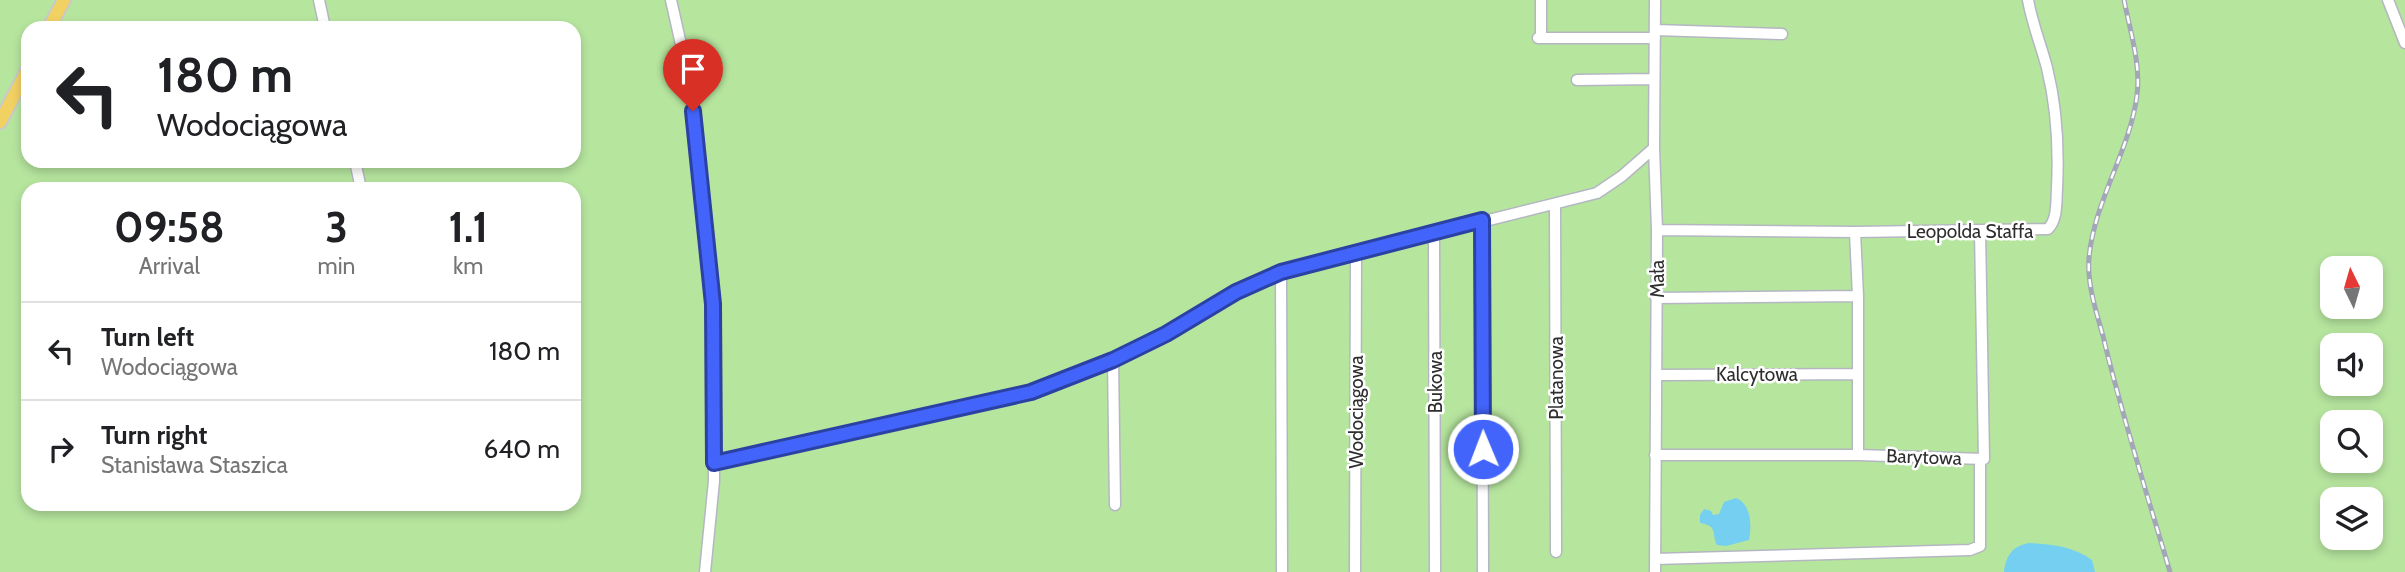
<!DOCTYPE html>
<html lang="en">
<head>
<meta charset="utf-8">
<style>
	body { margin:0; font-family:Cabin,sans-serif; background:#f6f6f6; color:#202124; height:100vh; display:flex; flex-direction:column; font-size:26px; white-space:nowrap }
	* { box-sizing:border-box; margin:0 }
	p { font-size:23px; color:#757577 }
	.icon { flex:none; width:38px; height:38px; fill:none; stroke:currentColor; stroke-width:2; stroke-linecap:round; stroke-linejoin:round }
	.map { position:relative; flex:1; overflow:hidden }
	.details { position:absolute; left:21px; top:182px; width:560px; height:329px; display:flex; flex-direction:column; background:#fff; border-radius:21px; box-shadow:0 4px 10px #0003 }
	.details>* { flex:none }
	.hud { position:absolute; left:21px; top:21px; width:560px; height:147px; border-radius:21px; box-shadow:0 4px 10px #0003; background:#fff; color:#202124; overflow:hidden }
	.needle { width:46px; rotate:355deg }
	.controls { position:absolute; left:2320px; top:256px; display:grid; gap:14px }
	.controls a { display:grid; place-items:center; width:63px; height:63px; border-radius:14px; background:#fff; box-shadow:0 4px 10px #0003; font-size:35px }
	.pin { position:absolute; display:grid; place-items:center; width:60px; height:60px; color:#fff; margin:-72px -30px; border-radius:50% 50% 50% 0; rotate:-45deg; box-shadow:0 0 7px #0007 }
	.pin .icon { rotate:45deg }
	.me { position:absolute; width:77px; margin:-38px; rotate:359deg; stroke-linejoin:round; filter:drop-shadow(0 0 5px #0008) }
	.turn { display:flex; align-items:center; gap:24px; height:147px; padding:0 21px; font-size:32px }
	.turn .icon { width:91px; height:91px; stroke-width:2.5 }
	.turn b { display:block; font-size:49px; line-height:60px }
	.eta { display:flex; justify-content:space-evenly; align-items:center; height:119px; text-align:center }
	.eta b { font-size:42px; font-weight:700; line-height:49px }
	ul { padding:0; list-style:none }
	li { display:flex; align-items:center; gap:21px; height:98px; padding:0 21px; border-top:2px solid #e0e0e0 }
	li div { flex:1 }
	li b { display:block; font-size:26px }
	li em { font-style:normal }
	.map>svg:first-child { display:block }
	.green { fill:#b6e59e; fill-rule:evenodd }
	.water { fill:#75cff0 }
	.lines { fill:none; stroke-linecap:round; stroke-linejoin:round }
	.minor-casing { stroke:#b4b7c1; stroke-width:13 }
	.major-casing { stroke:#c9c9c9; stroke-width:16 }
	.minor { stroke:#fff; stroke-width:10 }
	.major { stroke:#f2d163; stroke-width:12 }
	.rail-casing { stroke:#a3a6b8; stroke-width:5 }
	.rail { stroke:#fff; stroke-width:2.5; stroke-dasharray:8; stroke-linecap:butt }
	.route-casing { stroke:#2b41a3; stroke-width:18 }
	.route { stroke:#4264fb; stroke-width:12 }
	.labels { text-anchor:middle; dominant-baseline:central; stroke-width:5; stroke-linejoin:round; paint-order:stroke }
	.street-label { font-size:19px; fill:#2e2e2e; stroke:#fff }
</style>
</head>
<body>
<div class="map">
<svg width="2405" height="572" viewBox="0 0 2405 572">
	<rect width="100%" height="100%" fill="#efe9e1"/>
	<!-- green -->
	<path class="green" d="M0 0H2405V572H0ZM28 28H574V161H28ZM28 189H574V504H28ZM2333 268H2371V306H2333ZM2333 345H2371V383H2333ZM2333 422H2371V460H2333ZM2333 499H2371V537H2333Z"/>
	<!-- water -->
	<path class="water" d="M1736 498C1751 504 1752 525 1749 540L1726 546 1717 545C1711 532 1718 526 1700 523V515L1704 509 1711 511 1713 515 1719 514 1724 502Z
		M2029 543C2051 544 2073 546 2092 560L2095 572H2004C2006 556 2012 546 2029 543Z"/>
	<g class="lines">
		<defs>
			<path id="minor" d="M319 0 325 28
				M671 0 691 89 713 304 714 481 705 572
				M1655 0 1654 148 1657 230 1655 572
				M2388 0 2405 43
				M1655 30 1782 34
				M1538 38H1655
				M1541 38V0
				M1577 80 1654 79
				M355 161 361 189
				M1555 204 1556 552
				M1482 220 1483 572
				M1657 230 1855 232 2048 229C2058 219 2056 201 2057 188 2059 147 2057 108 2047 68 2041 45 2032 23 2028 0
				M1855 232 1858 296V455L1984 459 1980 230
				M1434 233 1435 572
				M1281 272 1282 572
				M1656 298 1858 296
				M1113 360 1115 505
				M1656 375 1858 374
				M1655 455H1858
				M714 463 1031 392 1113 360 1166 334 1236 292 1281 272 1597 193 1622 176 1654 148
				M1655 559 1970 550 1980 546V459
				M1355 572 1356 253"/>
			<path id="major" d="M49 28 64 0
				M0 122 28 69"/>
		</defs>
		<!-- minor casing -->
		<use href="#minor" class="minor-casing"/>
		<!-- major casing -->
		<use href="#major" class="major-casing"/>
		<!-- minor -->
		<use href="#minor" class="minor"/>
		<!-- major -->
		<use href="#major" class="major"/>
		<defs>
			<path id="rail" d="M2124 0C2130 30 2141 65 2137 95 2130 151 2094 201 2089 258 2087 284 2096 311 2103 336 2122 416 2147 494 2170 572"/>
		</defs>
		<!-- rail casing -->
		<use href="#rail" class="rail-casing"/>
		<!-- rail -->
		<use href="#rail" class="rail"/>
	</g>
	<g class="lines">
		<defs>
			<path id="route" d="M693 111 713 304 714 463 1031 392 1113 360 1166 334 1236 292 1281 272 1482 220 1483 449"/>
		</defs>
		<!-- route casing -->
		<use href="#route" class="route-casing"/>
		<!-- route -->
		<use href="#route" class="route"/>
	</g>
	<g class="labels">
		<!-- street labels -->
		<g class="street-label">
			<text x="1970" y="231">Leopolda Staffa</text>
			<text transform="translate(1657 279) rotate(-90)">Mała</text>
			<text x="1757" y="374">Kalcytowa</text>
			<text transform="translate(1556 378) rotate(-90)">Platanowa</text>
			<text transform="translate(1435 382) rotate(-90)">Bukowa</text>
			<text transform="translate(1356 412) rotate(-90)">Wodociągowa</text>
			<text transform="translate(1924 457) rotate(2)">Barytowa</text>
		</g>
	</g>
</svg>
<div class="controls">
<a><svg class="needle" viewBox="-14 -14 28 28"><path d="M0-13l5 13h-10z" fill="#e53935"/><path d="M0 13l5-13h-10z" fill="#757577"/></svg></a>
<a><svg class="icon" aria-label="sound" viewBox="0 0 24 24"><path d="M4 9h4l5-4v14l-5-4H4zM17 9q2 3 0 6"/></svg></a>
<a><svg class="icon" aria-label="search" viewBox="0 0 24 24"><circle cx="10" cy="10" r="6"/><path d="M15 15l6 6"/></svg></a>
<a><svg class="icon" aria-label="layers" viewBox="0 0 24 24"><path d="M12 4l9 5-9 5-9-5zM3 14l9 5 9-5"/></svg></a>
</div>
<div class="pin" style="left:693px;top:111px;background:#d93025"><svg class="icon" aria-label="arrive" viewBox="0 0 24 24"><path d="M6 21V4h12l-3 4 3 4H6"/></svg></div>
<svg class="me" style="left:1483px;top:449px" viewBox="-20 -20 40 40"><circle r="17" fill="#4264fb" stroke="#fff" stroke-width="3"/><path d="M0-11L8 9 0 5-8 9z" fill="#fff"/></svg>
<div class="hud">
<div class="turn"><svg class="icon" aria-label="left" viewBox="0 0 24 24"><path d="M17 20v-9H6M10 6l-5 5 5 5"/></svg><div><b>180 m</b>Wodociągowa</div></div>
</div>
<section class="details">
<div class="eta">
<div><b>09:58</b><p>Arrival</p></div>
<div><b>3</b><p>min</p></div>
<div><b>1.1</b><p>km</p></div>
</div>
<ul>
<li><svg class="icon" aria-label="left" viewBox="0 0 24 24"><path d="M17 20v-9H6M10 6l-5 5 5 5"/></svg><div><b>Turn left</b><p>Wodociągowa</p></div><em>180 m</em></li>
<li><svg class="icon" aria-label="right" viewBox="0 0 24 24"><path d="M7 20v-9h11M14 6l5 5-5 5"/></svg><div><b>Turn right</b><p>Stanisława Staszica</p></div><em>640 m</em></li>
</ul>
</section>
</div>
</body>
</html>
